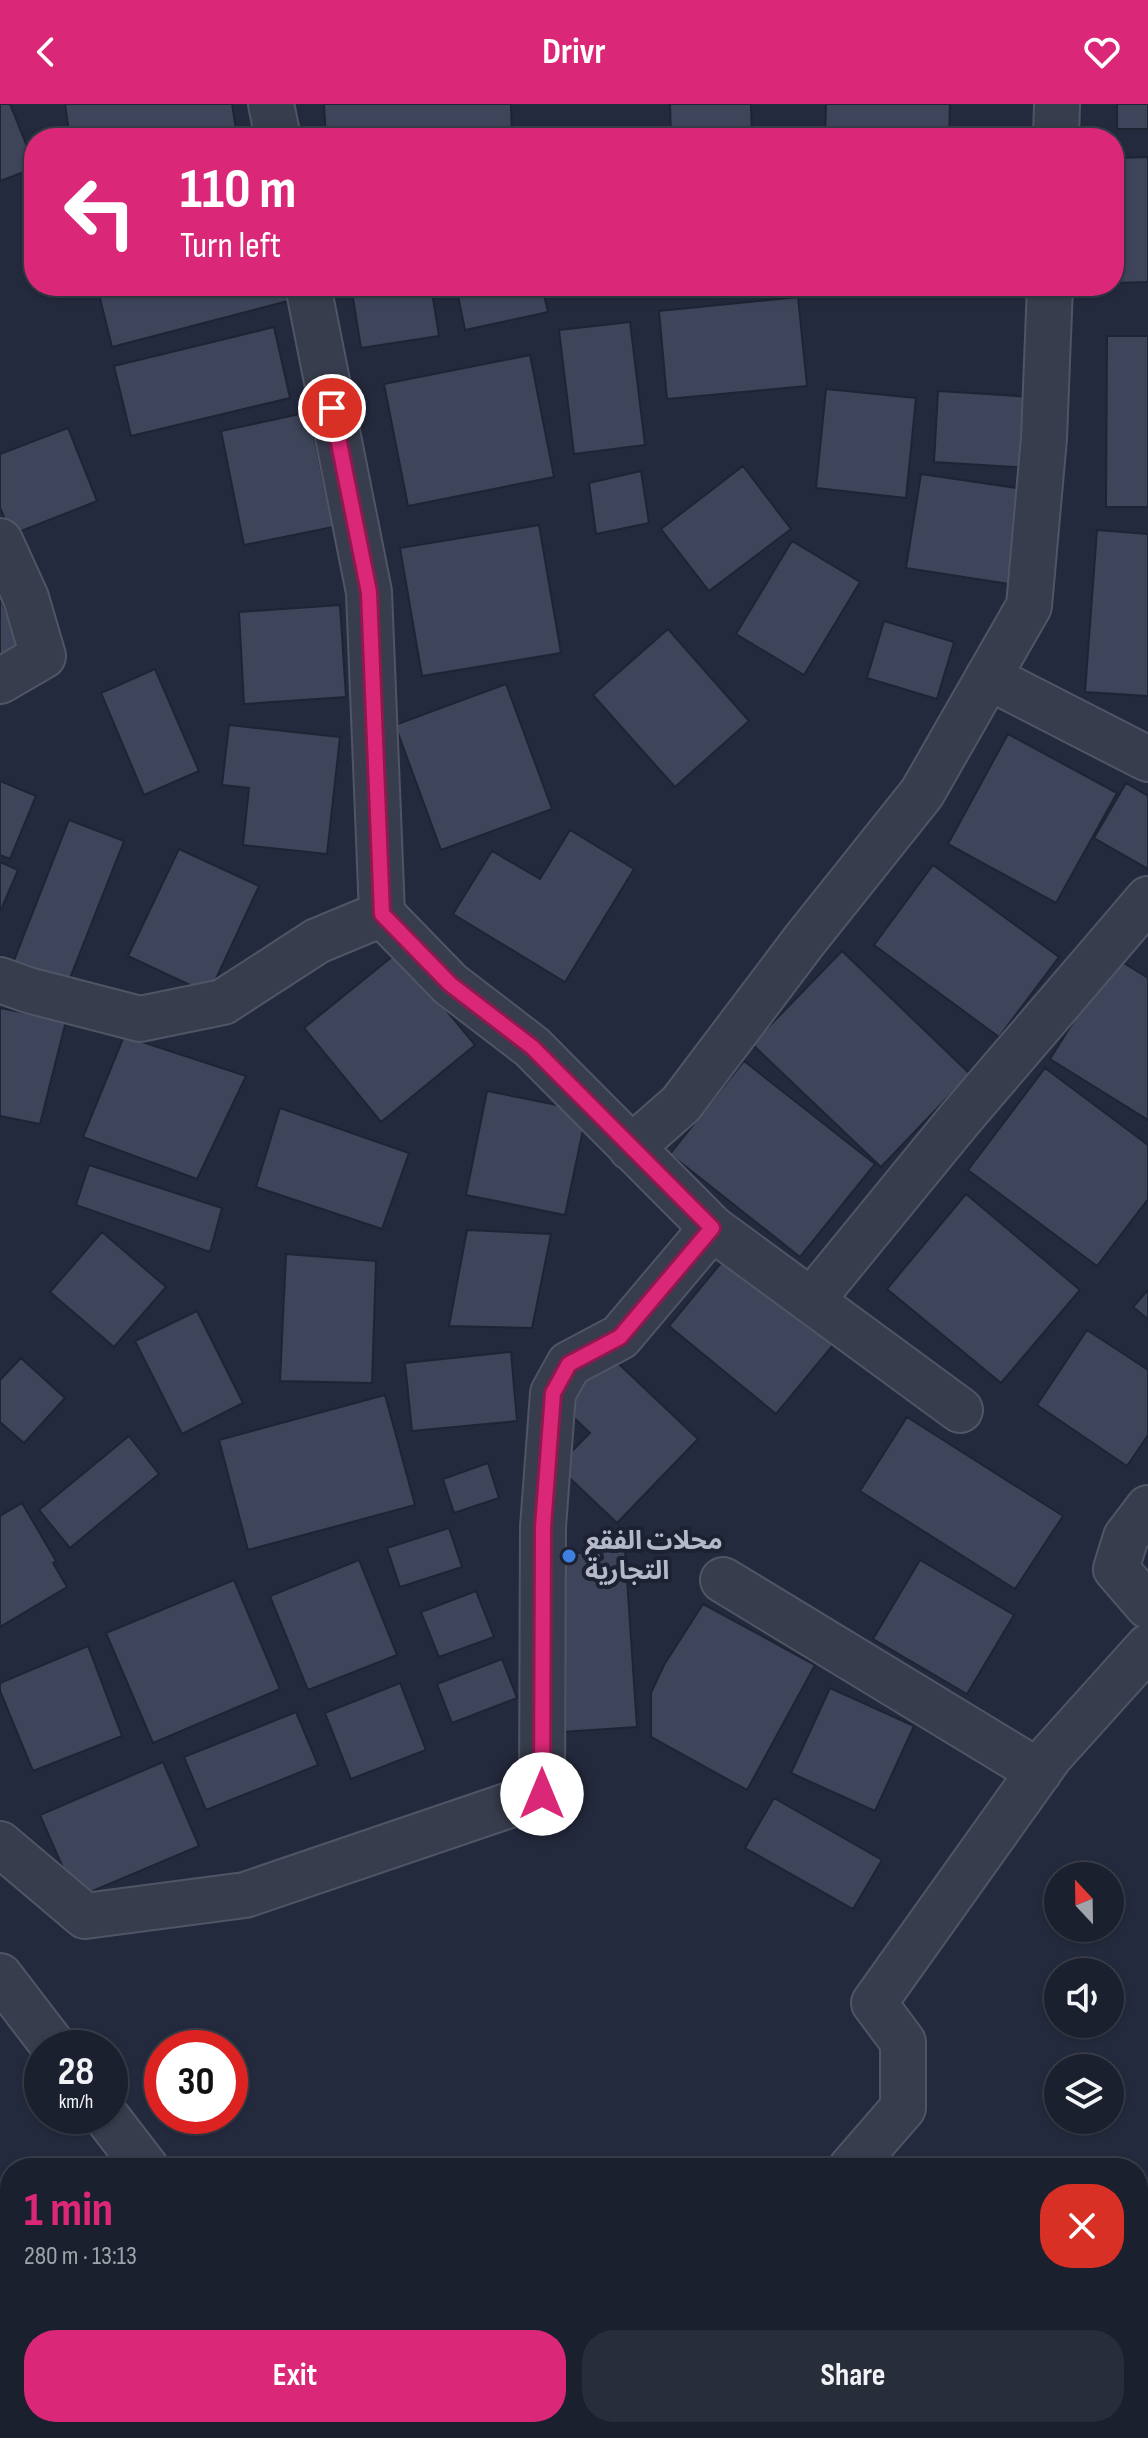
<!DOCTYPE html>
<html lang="en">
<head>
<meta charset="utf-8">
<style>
	body { margin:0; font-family:"Sofia Sans Condensed","Noto Sans Arabic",sans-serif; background:#282d3a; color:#f1f3f6; height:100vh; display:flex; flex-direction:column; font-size:30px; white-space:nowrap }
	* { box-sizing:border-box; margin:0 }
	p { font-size:26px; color:#a0a3aa }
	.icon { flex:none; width:44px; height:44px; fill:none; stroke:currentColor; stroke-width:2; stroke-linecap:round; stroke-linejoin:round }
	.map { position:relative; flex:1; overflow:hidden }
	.panel { position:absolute; left:0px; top:2054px; width:1148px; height:280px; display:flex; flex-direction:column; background:#1b202e; border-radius:32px 32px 0 0; box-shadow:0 2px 6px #0004,0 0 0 2px #393e4a }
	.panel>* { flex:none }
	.hud { position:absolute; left:24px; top:24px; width:1100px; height:168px; border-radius:32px; box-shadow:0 2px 6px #0004,0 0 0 2px #393e4a; background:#db2777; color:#fff; overflow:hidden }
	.needle { width:52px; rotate:338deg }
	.tools { position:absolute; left:1044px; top:1758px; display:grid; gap:16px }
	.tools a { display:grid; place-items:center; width:80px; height:80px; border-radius:50%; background:#1b202e; box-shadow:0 2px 6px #0004,0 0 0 2px #393e4a; font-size:40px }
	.speed { position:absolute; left:24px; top:1926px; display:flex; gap:16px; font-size:40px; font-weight:700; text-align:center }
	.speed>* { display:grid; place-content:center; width:104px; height:104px; border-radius:50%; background:#1b202e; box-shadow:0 2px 6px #0004,0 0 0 2px #393e4a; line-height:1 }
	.speed small { font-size:20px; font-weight:400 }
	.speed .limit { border:12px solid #d22; background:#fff; color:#111 }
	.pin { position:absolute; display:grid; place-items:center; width:68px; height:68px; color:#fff; margin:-34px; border:4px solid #fff; border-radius:50%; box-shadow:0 2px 8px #0007 }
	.me { position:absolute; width:88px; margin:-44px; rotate:0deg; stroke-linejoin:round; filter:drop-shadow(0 0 6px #0008) }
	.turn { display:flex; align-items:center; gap:28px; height:168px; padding:0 24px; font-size:36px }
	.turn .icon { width:104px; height:104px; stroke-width:2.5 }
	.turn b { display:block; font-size:56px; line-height:68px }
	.round { display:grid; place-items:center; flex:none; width:84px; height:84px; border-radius:32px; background:#282d3a }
	.headline { display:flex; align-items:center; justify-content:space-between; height:136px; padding:0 24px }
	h1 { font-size:48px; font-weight:700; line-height:60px; color:#db2777 }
	.action { display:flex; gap:16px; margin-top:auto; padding:16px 24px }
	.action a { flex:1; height:92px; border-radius:32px; background:#db2777; color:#fff; font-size:32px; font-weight:700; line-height:92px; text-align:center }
	.action a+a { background:#282d3a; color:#f1f3f6 }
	header { display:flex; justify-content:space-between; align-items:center; height:104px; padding:0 24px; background:#db2777; color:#fff; font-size:36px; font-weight:700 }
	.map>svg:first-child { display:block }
	.building { fill:#3e455a; stroke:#1f2434; stroke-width:2 }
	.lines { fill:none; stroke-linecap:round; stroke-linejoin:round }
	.minor-casing { stroke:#505565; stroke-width:48 }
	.minor { stroke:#383d4d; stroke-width:44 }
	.route-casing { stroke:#8e194d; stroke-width:20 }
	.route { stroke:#db2777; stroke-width:14 }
	.shop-dot { fill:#3f7fe0; stroke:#1d2232; stroke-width:3 }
	.labels { text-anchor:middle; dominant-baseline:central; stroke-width:8; stroke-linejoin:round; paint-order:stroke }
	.poi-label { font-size:26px; font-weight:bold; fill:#b4b8c8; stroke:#1d2232; text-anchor:start }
</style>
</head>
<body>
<header><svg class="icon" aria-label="back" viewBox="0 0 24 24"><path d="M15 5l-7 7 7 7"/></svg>Drivr<svg class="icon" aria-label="heart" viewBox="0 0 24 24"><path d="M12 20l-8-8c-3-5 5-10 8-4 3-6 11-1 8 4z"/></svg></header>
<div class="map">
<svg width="1148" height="2334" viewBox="0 0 1148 2334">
	<rect width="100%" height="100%" fill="#242a3d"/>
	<!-- building -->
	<path class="building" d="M0 0H10L34 60V64L0 77Z
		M65 0H232L236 25 184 34H70Z
		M324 0H511L512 34H326Z
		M670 0H751L752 34H671Z
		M826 0H950L949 34H825Z
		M1117 0H1148V25H1117Z
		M1148 53V178L1114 179V54Z
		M97 182H284L288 197 112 243Z
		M351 182H431L439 232 361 244Z
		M456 182H542L548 208 465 226Z
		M798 193 807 282 667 295 659 207Z
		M630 218 645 341 574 350 559 226Z
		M274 223 290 294 131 332 114 262Z
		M1107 232H1148V403H1106Z
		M530 251 554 373 408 402 384 280Z
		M826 285 916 294 906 394 816 384Z
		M938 287 1033 293 1029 364 934 358Z
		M309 308 333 423 244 441 221 327Z
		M68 324 97 397 11 431 0 403V350Z
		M743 362 791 425 709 487 661 425Z
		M641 367 649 419 596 430 589 379Z
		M921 370 1024 385 1009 480 906 464Z
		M539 421 561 549 422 572 400 444Z
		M1097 426 1148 430V592L1085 588Z
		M792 437 860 478 804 571 736 530Z
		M0 492 22 549 0 557Z
		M340 501 346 593 244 600 239 508Z
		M884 517 954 538 937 595 867 574Z
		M668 525 749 617 675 683 593 591Z
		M155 565 199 667 144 691 101 589Z
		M506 580 552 705 441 746 395 621Z
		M229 621 340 633 327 750 243 741 249 684 222 681Z
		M1008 630 1117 689 1056 799 948 740Z
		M0 677 36 692 10 755 0 751Z
		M1126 679 1148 692V765L1094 734Z
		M69 716 124 737 68 879 13 859Z
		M570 726 634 765 565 878 453 810 492 747 540 775Z
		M179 745 259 782 209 890 128 852Z
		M0 758 18 766 0 808Z
		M933 761 1059 853 999 933 874 841Z
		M842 847 970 970 881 1063 752 940Z
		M398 848 475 941 381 1018 304 924Z
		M1114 853 1148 874V1016L1050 955Z
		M0 904 66 917 40 1020 0 1012Z
		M124 932 246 972 197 1075 83 1033Z
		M744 957 875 1060 800 1153 670 1050Z
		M1045 964 1148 1041V1095L1097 1162 968 1066Z
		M487 987 587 1007 565 1111 466 1091Z
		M280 1004 409 1049 382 1125 256 1083Z
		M89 1061 222 1104 210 1148 76 1101Z
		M966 1090 1080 1186 1001 1279 887 1185Z
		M467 1126 551 1130 532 1224 449 1222Z
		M102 1128 166 1183 114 1243 50 1188Z
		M735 1142 843 1229 776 1310 669 1222Z
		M286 1150 376 1157 372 1279 280 1277Z
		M1148 1186V1215L1133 1203Z
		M197 1207 243 1299 182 1330 135 1237Z
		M1087 1226 1148 1266V1331L1127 1362 1037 1301Z
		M602 1244 698 1335 617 1419 557 1362 590 1329 554 1295Z
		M511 1248 517 1317 412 1327 405 1259Z
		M21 1254 65 1294 24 1339 0 1318V1276Z
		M385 1291 415 1401 248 1446 219 1336Z
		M907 1313 1063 1412 1015 1485 860 1387Z
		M129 1332 159 1370 70 1444 39 1406Z
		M488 1359 499 1394 454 1409 443 1375Z
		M22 1399 56 1457 53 1459 67 1483 0 1523V1412Z
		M449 1424 462 1463 400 1483 387 1444Z
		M625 1446 637 1623 561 1628 549 1451Z
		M359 1456 397 1551 308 1586 270 1492Z
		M920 1456 1014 1511 967 1590 873 1535Z
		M234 1476 280 1585 153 1639 106 1529Z
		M476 1487 494 1533 439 1553 421 1508Z
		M703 1500 815 1561 747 1686 651 1633V1589L664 1561Z
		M88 1542 122 1632 33 1667 0 1587V1579Z
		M502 1555 517 1594 452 1619 437 1580Z
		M400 1579 426 1646 351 1675 325 1609Z
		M830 1584 914 1622 875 1707 791 1669Z
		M296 1608 318 1661 206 1706 184 1653Z
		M163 1658 199 1742 76 1794 40 1711Z
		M774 1694 882 1756 853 1805 745 1744Z"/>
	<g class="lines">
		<defs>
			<path id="minor" d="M271 0 278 34
				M1056 34 1057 0
				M308 182 369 488 382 810
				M0 437 26 494 43 552 0 577
				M988 573 1148 655
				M0 876 28 886 140 915 223 898 317 837 382 810 450 880 532 943 712 1124 960 1306
				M631 1044 681 1000 804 837 922 689 1029 502 1044 334 1050 182
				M811 1197 959 1016 1148 795
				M1148 1404 1126 1433 1116 1465 1148 1502
				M723 1476 1039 1668
				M0 1740 85 1812 245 1791 542 1690 543 1423 553 1289 569 1260 620 1233 712 1124
				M0 1872 55 1944
				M106 2012 146 2064
				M851 2064 903 2004V1938L874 1899 1050 1652 1148 1543
				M371 2324 383 2334"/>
		</defs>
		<!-- minor casing -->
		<use href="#minor" class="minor-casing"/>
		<!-- minor -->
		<use href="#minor" class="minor"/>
	</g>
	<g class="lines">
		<defs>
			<path id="route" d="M332 304 369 488 382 810 450 880 532 943 712 1124 620 1233 569 1260 553 1289 543 1423 542 1690"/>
		</defs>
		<!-- route casing -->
		<use href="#route" class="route-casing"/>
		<!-- route -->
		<use href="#route" class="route"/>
	</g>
	<!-- markers -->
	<circle class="shop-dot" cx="569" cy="1452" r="8"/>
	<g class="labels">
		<!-- poi labels -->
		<g class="poi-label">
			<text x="585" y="1437">محلات الفقع<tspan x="585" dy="30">التجارية</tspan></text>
		</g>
	</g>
</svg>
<div class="tools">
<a><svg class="needle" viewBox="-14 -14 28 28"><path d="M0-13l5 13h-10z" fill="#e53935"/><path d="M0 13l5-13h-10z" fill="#a0a3aa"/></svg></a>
<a><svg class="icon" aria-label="sound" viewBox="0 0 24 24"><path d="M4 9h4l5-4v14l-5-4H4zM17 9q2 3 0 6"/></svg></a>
<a><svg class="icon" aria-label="layers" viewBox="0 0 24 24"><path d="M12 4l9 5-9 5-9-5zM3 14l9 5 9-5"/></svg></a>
</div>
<div class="speed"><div>28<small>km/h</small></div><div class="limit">30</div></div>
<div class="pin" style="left:332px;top:304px;background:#d93025"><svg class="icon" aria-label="arrive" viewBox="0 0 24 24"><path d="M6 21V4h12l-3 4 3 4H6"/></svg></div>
<svg class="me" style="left:542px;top:1690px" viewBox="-20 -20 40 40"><circle r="19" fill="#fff"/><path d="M0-13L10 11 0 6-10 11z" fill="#db2777"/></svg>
<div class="hud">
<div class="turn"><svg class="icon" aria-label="left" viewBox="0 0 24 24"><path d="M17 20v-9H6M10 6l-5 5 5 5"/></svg><div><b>110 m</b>Turn left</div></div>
</div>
<section class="panel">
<div class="headline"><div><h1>1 min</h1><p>280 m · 13:13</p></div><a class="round" style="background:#d93025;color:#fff"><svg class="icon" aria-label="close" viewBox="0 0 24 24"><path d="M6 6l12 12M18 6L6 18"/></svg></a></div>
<div class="action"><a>Exit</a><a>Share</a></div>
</section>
</div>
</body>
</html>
